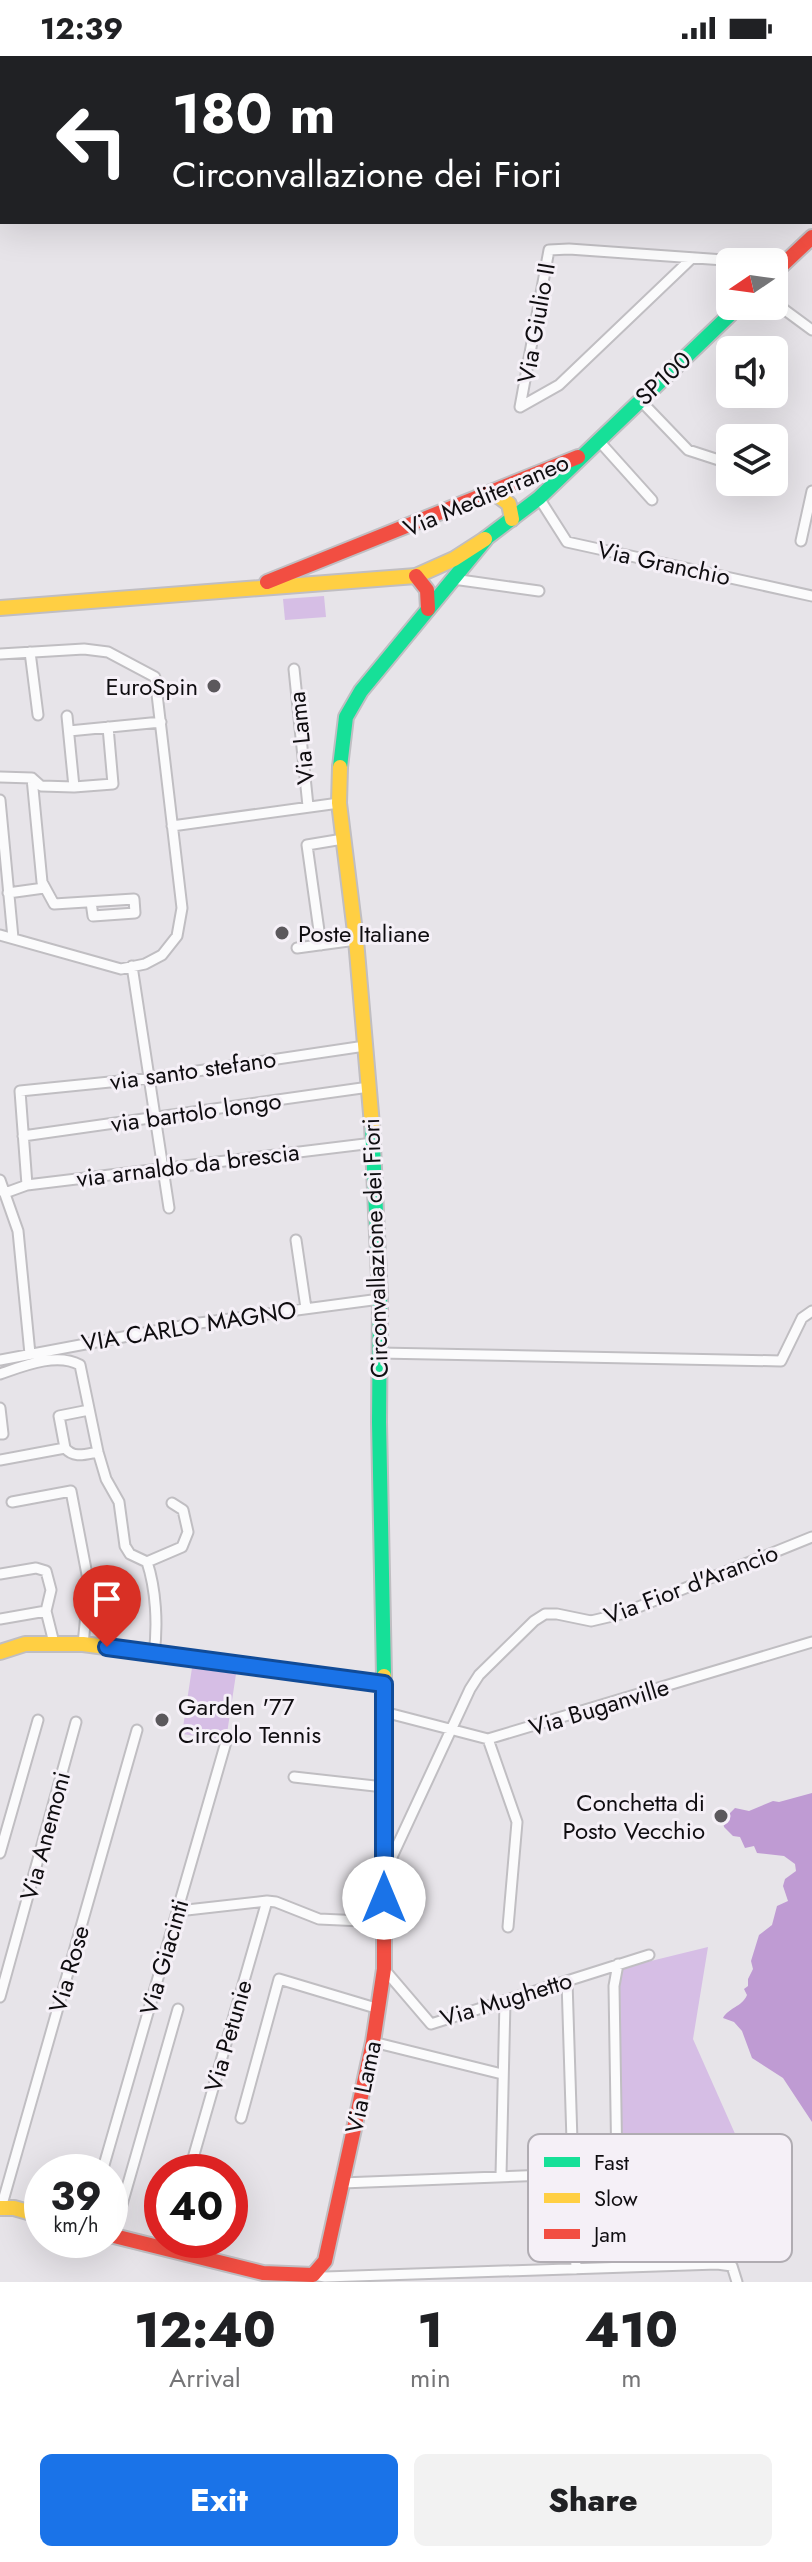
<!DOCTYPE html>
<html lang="en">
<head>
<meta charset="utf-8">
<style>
	body { margin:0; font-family:Jost,sans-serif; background:#f2f2f2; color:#202124; height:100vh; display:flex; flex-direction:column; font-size:30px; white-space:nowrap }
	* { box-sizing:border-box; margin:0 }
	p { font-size:26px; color:#757577 }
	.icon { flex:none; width:44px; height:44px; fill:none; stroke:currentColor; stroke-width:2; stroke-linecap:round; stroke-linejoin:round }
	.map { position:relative; height:2226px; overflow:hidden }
	.sheet { display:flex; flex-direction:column; background:#fff; flex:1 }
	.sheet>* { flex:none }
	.hud { position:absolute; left:0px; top:0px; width:812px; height:168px; box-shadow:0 8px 32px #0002; background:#202124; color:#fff; overflow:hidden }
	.needle { width:52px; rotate:257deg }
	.controls { position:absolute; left:716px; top:192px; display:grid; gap:16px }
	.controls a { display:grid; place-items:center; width:72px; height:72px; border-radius:12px; background:#fff; box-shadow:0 8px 32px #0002; font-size:40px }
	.speed { position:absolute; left:24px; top:2098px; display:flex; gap:16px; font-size:40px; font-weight:700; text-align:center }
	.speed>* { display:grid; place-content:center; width:104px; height:104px; border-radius:50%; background:#fff; box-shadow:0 8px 32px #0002; line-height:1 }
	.speed small { font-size:20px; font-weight:400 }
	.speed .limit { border:12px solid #d22; background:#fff; color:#111 }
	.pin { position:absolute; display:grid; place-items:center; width:68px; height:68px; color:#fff; margin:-82px -34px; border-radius:50% 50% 50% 0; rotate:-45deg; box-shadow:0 0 8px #0007 }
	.pin .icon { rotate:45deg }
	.me { position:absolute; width:88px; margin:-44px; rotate:0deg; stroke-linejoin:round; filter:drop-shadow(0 0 6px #0008) }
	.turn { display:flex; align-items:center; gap:28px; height:168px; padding:0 40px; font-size:36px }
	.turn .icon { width:104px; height:104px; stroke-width:2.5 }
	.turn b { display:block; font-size:56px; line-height:68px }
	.eta { display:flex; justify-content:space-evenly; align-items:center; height:136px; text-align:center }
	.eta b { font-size:48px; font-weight:800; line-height:56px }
	.action { display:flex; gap:16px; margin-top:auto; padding:16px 40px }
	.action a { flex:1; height:92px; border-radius:12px; background:#1a73e8; color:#fff; font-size:32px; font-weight:800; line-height:92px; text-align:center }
	.action a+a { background:#f2f2f2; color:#202124 }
	.status { display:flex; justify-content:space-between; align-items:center; height:56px; padding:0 40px; background:#fff; direction:ltr }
	.status svg { height:22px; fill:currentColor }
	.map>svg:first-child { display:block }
	.green { fill:#d6bee5 }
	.water { fill:#bf9bd3 }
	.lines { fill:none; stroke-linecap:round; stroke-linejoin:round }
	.street-casing { stroke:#c0bec2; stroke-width:13 }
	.fast-casing { stroke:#c0bec2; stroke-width:18 }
	.slow-casing { stroke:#c0bec2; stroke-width:18 }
	.jam-casing { stroke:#c0bec2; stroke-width:18 }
	.street { stroke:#fbfbfc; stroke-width:9 }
	.fast { stroke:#16e098; stroke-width:14 }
	.slow { stroke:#ffcf43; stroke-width:14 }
	.jam { stroke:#f24e42; stroke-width:14 }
	.route-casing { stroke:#114b97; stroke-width:20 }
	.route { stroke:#1a73e8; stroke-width:14 }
	.poi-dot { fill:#5b585c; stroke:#f5f0f7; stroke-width:3 }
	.labels { text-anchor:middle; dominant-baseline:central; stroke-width:6; stroke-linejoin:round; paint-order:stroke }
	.street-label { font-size:24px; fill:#0f0d10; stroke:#f5f0f7 }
	.poi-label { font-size:24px; fill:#0f0d10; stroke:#f5f0f7; text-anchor:end }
	.key { fill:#f5f0f7; stroke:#b0acb2; stroke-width:2 }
	.key-label { font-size:22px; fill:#0f0d10 }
</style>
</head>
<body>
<div class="status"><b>12:39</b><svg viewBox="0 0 49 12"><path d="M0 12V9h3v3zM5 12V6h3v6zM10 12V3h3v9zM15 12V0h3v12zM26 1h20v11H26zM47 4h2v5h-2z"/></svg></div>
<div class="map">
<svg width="812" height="2226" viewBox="0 0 812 2226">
	<rect width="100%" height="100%" fill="#e7e4e9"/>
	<!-- green -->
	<path class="green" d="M324 540 326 561 285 564 283 543Z
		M192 1612 236 1618 226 1684 182 1678Z
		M708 1891 693 1983 748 2107 613 2112 610 1915Z"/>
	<!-- water -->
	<path class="water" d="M812 1737V2066L783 2022 752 2002 742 1975 734 1966 723 1962C728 1952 742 1951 747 1939L744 1933 748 1930V1923L753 1913 751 1905 759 1879 772 1869 777 1850 788 1845 783 1830 785 1823 796 1815 795 1808 784 1800 757 1797 754 1790 745 1792 740 1781 733 1780 724 1771 723 1764 735 1752 749 1755 773 1745 779 1746Z"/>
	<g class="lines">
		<defs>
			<path id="street" d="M49 2V0
				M0 107 2 106
				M692 202 559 329 520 351 549 194 569 193 738 205 739 206
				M774 246 812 274
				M639 343 688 394 728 407
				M599 385 652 444
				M539 442 567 486 812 540
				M801 485 812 435
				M453 523 539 535
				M30 596 38 659
				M0 598 84 593 108 596 155 621 182 852 177 880 162 899 145 908 121 913 0 879
				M294 613 308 750
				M67 660 74 731 113 728 108 671
				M69 675 161 666
				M0 721 32 722
				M32 722 42 826 54 848 134 843 135 857 93 860 91 846
				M32 722 41 730 74 731
				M0 744 13 882
				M172 770 339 747
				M8 837 44 832
				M321 889 307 789 343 783
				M297 892 356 884
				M132 910 169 1152
				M23 1080 369 1031
				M0 1124 18 1175 30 1298
				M27 1129 20 1035 150 1022 365 990
				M0 1134 5 1137 27 1129 373 1087
				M296 1184 306 1252
				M379 1297 781 1305 802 1262 812 1255
				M0 1304 192 1268 380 1243
				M0 1318C23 1310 57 1296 80 1309L98 1396 106 1423 119 1446 125 1490 130 1498 147 1506C156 1533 158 1569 154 1598
				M0 1352 3 1378H0
				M65 1392C74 1403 86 1398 98 1396
				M0 1404 65 1392 59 1360 89 1354
				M12 1446 71 1435 89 1529 83 1588
				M147 1506 182 1491 188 1476 183 1454 172 1447
				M0 1518 36 1512 46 1515 51 1534 46 1555
				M0 1563 46 1555 54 1587
				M384 1656 488 1683 812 1586
				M488 1683 517 1766 508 1871
				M294 1721 384 1731
				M0 1797 38 1664
				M385 1816 470 1633 479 1619 534 1565 545 1558H557L591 1565 621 1558 812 1481
				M178 1855 267 1845 276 1846 319 1863 384 1866
				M384 1913 431 1968 649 1899
				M567 1925 576 2213
				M0 1941 76 1666
				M373 1986 502 2018
				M241 2062 279 1923 379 1953
				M102 2116 226 1686
				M189 2116 267 1845
				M617 2116 614 1930 618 1908
				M501 2120 505 1945
				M342 2127 652 2115
				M1 2152 137 1674
				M113 2180 178 1953
				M313 2219 325 2221 717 2208 732 2210 737 2226"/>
			<path id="fast" d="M485 483 539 442 739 250
				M340 711 346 661 361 635 486 483
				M372 1069 380 1243 379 1366 384 1620"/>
			<path id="slow" d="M493 436 509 448 512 463
				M0 552 416 520 454 503 485 483
				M340 711 339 747 356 884 372 1069
				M0 1596 25 1588H83L384 1628V1620
				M384 1628V1743
				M0 2152H14L42 2160"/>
			<path id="jam" d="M774 217 812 181
				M416 520 427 534 428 553
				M267 526 578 401
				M110 2179 263 2217 313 2219 325 2205 373 1986 384 1913V1743"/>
		</defs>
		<!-- street casing -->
		<use href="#street" class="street-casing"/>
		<!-- fast casing -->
		<use href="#fast" class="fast-casing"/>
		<!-- slow casing -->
		<use href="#slow" class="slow-casing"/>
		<!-- jam casing -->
		<use href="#jam" class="jam-casing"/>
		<!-- street -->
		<use href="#street" class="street"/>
		<!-- fast -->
		<use href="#fast" class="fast"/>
		<!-- slow -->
		<use href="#slow" class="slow"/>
		<!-- jam -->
		<use href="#jam" class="jam"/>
	</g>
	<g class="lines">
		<defs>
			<path id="route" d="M107 1591 384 1628V1842"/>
		</defs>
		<!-- route casing -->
		<use href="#route" class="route-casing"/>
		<!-- route -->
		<use href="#route" class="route"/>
	</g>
	<!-- markers -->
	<g class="poi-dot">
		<circle cx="214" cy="630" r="8"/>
		<circle cx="282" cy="877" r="8"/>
		<circle cx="162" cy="1664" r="8"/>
		<circle cx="721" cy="1760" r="8"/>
	</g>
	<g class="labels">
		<!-- street labels -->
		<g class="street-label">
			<text transform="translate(536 267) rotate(-80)">Via Giulio II</text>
			<text transform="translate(663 322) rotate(-43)">SP100</text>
			<text transform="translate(486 439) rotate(-23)">Via Mediterraneo</text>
			<text transform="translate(664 507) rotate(12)">Via Granchio</text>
			<text transform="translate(301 682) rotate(-96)">Via Lama</text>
			<text transform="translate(193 1014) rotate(-8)">via santo stefano</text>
			<text transform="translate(196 1056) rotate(-8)">via bartolo longo</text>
			<text transform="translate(188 1109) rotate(-7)">via arnaldo da brescia</text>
			<text transform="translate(375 1192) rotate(-92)">Circonvallazione dei Fiori</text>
			<text transform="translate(189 1270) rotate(-9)">VIA CARLO MAGNO</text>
			<text transform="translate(691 1528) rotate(-21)">Via Fior d'Arancio</text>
			<text transform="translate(599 1651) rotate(-17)">Via Buganville</text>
			<text transform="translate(45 1780) rotate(-75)">Via Anemoni</text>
			<text transform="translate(164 1901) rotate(-74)">Via Giacinti</text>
			<text transform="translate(69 1913) rotate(-74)">Via Rose</text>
			<text transform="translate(506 1943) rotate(-17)">Via Mughetto</text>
			<text transform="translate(228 1980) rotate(-74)">Via Petunie</text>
			<text transform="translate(363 2031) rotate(-78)">Via Lama</text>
		</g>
		<!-- poi labels -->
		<g class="poi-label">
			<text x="198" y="630">EuroSpin</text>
			<text x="298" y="877" text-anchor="start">Poste Italiane</text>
			<text x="178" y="1650" text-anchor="start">Garden '77<tspan x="178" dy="28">Circolo Tennis</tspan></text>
			<text x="705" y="1746">Conchetta di<tspan x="705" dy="28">Posto Vecchio</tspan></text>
		</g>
	</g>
	<!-- legend -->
	<rect x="528" y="2078" width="264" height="128" rx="12" class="key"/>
	<rect x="544" y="2101" width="36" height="10" fill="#16e098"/>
	<rect x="544" y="2137" width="36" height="10" fill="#ffcf43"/>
	<rect x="544" y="2173" width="36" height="10" fill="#f24e42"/>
	<g class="key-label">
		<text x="594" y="2114">Fast</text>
		<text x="594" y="2150">Slow</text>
		<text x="594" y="2186">Jam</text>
	</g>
</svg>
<div class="controls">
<a><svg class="needle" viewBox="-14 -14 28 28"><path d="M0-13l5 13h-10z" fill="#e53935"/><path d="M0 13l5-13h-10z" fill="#757577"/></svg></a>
<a><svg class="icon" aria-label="sound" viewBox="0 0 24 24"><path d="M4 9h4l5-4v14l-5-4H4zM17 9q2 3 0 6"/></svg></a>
<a><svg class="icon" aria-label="layers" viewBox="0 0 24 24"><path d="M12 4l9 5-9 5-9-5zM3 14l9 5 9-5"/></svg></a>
</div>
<div class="speed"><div>39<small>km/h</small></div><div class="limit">40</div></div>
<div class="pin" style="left:107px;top:1591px;background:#d93025"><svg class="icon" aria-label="arrive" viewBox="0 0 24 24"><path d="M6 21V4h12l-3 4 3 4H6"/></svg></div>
<svg class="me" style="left:384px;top:1842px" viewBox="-20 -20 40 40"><circle r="19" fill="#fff"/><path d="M0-13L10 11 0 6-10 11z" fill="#1a73e8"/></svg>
<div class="hud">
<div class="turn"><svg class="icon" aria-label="left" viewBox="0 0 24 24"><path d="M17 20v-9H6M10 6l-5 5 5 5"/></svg><div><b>180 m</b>Circonvallazione dei Fiori</div></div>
</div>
</div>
<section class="sheet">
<div class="eta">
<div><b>12:40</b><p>Arrival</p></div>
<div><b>1</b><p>min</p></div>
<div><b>410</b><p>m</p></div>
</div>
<div class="action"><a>Exit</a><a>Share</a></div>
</section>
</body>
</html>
